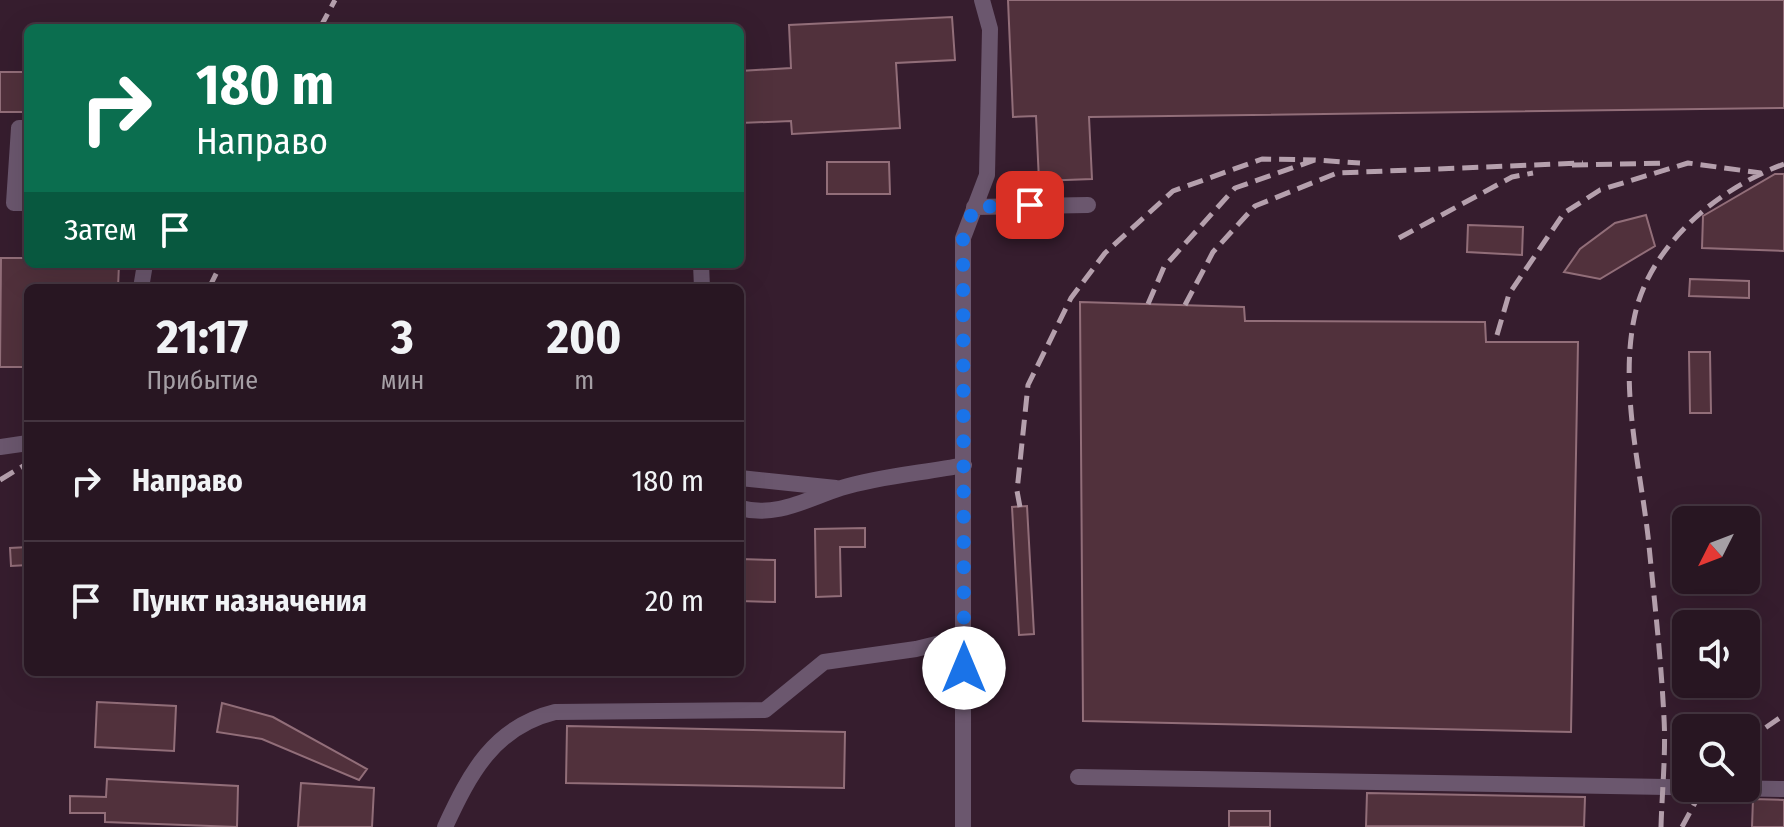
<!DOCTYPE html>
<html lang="ru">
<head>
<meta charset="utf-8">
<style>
	body { margin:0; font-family:"Fira Sans Condensed",sans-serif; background:#301f2a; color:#f1f3f6; height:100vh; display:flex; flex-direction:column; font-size:30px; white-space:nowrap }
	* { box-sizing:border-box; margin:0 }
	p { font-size:26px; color:#a59fa5 }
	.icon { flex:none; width:44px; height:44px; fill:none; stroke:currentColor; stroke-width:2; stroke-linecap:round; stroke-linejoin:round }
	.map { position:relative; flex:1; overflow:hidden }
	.drawer { position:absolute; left:24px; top:284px; width:720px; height:392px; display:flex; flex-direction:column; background:#281622; border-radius:12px; box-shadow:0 8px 32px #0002,0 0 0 2px #443540 }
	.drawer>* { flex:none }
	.hud { position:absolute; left:24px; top:24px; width:720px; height:244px; border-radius:12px; box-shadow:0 8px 32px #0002,0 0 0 2px #443540; background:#0b6e4f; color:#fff; overflow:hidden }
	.needle { width:52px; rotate:228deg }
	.buttons { position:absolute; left:1672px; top:506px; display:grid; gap:16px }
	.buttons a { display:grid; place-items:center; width:88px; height:88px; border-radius:12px; background:#281622; box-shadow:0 8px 32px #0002,0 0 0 2px #443540; font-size:40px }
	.pin { position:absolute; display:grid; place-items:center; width:68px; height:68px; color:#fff; margin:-34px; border-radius:16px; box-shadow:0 4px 12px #0006 }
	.me { position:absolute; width:88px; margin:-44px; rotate:0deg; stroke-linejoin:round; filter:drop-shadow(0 0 6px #0008) }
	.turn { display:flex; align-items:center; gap:28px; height:168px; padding:0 40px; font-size:36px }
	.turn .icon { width:104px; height:104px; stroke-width:2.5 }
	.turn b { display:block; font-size:56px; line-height:68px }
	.then { display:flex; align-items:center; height:76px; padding:0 40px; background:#0003; gap:16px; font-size:30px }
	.eta { display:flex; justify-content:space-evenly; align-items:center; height:136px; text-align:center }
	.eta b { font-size:48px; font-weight:700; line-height:56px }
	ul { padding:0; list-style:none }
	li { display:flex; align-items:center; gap:24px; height:120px; padding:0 40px; border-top:2px solid #443540 }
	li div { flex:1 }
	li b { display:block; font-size:30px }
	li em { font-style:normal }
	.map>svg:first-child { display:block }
	.building { fill:#51313c; stroke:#926e79; stroke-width:2 }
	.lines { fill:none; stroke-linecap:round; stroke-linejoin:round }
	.minor { stroke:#6b576e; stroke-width:16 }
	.rail { stroke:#b5a0ad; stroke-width:5; stroke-dasharray:16 8; stroke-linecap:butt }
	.route { stroke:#1a73e8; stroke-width:14; stroke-dasharray:0 25.2 }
</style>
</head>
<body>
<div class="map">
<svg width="1784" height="827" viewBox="0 0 1784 827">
	<rect width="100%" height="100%" fill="#361d2e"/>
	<!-- building -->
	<path class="building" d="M1008 0H1784V108L1089 117 1092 179 1039 181 1036 116 1013 117Z
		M952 17 955 60 896 63 900 128 792 134 791 121 740 123V71L791 68 789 25Z
		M0 72H28V112H0Z
		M827 162H889L890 194H827Z
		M1775 174H1784V251L1702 248 1703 216Z
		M1646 215 1655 246 1600 279 1564 272 1580 249 1615 223Z
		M1468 225 1523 227 1522 255 1467 252Z
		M1 258H28V264H119L118 288H28V367H0Z
		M1690 279 1749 281V298L1689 296Z
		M1080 302 1244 307 1245 321 1485 322 1486 342H1578L1571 732 1083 721Z
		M1689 352H1710L1711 413H1690Z
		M1027 506 1034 634 1019 635 1012 507Z
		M865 528V547H840L841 596 816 597 815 529Z
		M28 547V565L11 566 10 548Z
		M740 559 775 560V602L740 601Z
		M97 702 176 706 174 751 95 747Z
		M222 703 273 717 367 769 359 780 262 739 217 732Z
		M567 726 845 732 844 788 566 783Z
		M107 779 238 786 237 827 105 822V813H70V796L106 797Z
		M301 783 374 788 372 827H298Z
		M1367 793 1585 797 1584 827 1366 826Z
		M1753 799 1784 800V827H1752Z
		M1229 811H1270V827H1229Z"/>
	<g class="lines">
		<!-- minor -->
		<path class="minor" d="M28 128H19L14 203H28
			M974 207 1088 205
			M701 264 702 288
			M141 288 145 264
			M0 447 28 443
			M740 478 836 488
			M740 508C776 518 807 499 841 488 880 476 924 473 964 465
			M1078 777 1784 789
			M445 827C470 773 494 727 555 712L765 710 824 662 916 649 965 637
			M963 827V238L987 175 990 29 982 0"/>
		<!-- rail -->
		<path class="rail" d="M320 28 335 0
			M1572 165 1668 163
			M1399 238 1512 177 1533 173
			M209 288 221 264
			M1148 304 1164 267 1235 188 1315 160 1360 163
			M1185 305 1213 252 1255 206 1337 173 1583 163
			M1497 335 1509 294 1564 213 1600 190 1688 163 1761 173
			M0 480 28 463
			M1020 507 1017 491 1028 385 1071 298 1105 253 1173 191 1262 159 1315 160
			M1746 741 1784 715
			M1661 827C1662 791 1666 754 1664 718 1661 657 1654 597 1648 536 1640 467 1620 389 1634 319 1648 246 1717 189 1784 164
			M1682 827 1703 788"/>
	</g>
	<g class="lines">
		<!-- route -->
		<path class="route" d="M964 668 963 238 974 207 1030 205"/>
	</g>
</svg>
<div class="buttons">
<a><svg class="needle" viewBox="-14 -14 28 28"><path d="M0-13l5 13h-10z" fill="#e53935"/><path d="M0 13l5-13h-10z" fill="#a59fa5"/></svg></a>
<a><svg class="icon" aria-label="sound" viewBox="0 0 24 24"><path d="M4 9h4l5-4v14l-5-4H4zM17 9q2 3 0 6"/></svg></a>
<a><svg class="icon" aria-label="search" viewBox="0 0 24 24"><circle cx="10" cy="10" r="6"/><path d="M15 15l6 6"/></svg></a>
</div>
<div class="pin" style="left:1030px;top:205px;background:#d93025"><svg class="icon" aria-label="arrive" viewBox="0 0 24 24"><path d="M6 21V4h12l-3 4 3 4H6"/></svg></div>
<svg class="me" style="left:964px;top:668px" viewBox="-20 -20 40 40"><circle r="19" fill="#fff"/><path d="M0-13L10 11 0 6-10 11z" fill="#1a73e8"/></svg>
<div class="hud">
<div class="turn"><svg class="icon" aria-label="right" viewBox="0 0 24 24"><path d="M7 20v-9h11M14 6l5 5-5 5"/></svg><div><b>180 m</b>Направо</div></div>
<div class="then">Затем<svg class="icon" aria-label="arrive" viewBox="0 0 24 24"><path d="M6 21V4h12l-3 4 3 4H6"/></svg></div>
</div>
<section class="drawer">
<div class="eta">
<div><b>21:17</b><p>Прибытие</p></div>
<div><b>3</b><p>мин</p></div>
<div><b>200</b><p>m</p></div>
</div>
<ul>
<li><svg class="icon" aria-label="right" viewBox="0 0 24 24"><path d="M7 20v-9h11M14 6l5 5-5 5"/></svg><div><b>Направо</b></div><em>180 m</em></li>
<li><svg class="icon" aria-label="arrive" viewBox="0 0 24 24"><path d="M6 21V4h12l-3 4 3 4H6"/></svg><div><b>Пункт назначения</b></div><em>20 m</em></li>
</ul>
</section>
</div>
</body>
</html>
